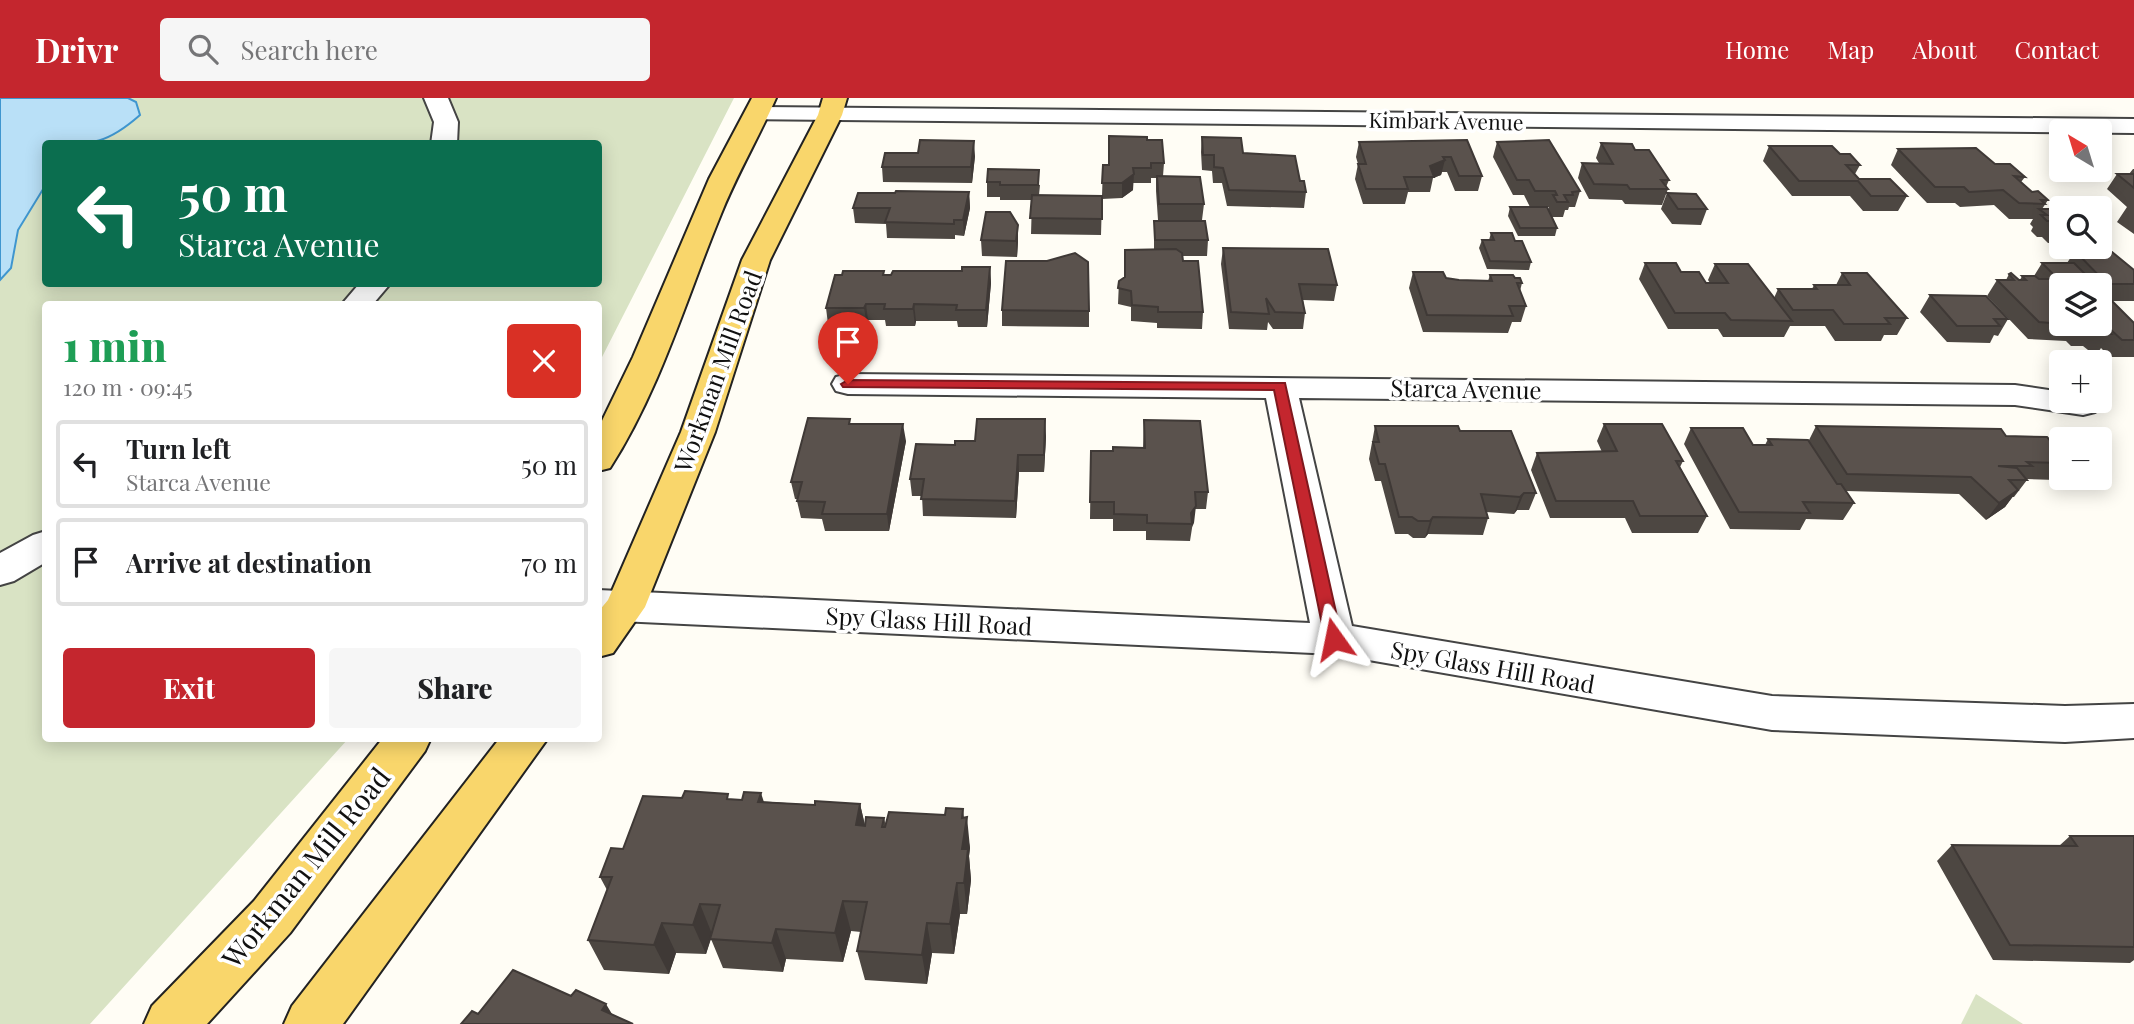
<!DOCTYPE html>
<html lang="en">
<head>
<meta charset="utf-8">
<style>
	body { margin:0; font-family:"Playfair Display",serif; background:#f6f6f6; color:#202124; height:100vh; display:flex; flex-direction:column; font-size:26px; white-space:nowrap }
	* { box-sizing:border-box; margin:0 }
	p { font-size:23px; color:#757577 }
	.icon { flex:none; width:38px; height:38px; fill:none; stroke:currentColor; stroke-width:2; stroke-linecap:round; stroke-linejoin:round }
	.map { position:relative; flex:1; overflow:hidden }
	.panel { position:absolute; left:42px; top:203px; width:560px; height:441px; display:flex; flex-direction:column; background:#fff; border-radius:7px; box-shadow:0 4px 18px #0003 }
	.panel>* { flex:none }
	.guide { position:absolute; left:42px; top:42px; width:560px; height:147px; border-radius:7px; box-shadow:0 4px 18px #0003; background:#0b6e4f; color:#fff; overflow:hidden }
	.needle { width:46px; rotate:322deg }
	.tools { position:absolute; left:2049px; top:21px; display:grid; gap:14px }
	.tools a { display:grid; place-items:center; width:63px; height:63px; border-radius:7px; background:#fff; box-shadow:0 4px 18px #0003; font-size:35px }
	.pin { position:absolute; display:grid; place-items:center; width:60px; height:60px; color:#fff; margin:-72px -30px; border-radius:50% 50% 50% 0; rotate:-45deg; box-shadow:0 0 7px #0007 }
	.pin .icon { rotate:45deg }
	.me { position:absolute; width:77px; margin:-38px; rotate:348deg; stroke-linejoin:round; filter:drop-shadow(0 0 5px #0008) }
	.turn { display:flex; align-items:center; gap:24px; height:147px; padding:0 21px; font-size:32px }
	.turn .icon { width:91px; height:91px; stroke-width:2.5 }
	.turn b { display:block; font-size:49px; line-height:60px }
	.round { display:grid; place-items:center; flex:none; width:74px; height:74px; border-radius:7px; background:#f6f6f6 }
	.overview { display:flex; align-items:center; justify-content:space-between; height:119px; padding:0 21px }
	h1 { font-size:42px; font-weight:800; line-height:52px; color:#1e9e55 }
	.button { display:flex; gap:14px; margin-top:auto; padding:14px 21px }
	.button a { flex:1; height:80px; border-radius:7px; background:#c4262e; color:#fff; font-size:28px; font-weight:800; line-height:80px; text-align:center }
	.button a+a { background:#f6f6f6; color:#202124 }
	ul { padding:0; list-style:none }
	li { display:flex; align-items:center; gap:21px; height:88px; margin:0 14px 10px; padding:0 7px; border:4px solid #e0e0e0; border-radius:7px }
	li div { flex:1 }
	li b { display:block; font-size:26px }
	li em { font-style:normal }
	header { display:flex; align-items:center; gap:42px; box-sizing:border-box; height:98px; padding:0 35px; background:#c4262e; color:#fff }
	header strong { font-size:33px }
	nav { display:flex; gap:38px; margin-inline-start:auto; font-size:24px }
	.search { width:490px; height:63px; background:#f6f6f6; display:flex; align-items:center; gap:18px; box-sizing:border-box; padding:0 24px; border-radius:7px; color:#757577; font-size:26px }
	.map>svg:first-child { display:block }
	.cemetery { fill:#d9e3c4; fill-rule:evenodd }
	.water { fill:#b9e0f7; stroke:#3f96cf; stroke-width:2 }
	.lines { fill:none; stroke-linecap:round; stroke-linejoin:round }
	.minor-casing { stroke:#444; stroke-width:4 }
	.major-casing { stroke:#222; stroke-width:4 }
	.minor { fill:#fff; fill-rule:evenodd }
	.major { fill:#f9d66b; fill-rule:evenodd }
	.wall { fill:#4d4742; fill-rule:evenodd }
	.shaded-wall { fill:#3f3936 }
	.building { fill:#5a524d; stroke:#3f3936; stroke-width:2 }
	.route { fill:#c4262e; stroke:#7f191e; stroke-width:2 }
	.labels { text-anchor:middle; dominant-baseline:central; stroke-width:7; stroke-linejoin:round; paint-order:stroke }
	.far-street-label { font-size:21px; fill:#111; stroke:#fff }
	.street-label { font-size:24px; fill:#111; stroke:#fff }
	.near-street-label { font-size:28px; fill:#111; stroke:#fff }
</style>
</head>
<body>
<header>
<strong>Drivr</strong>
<div class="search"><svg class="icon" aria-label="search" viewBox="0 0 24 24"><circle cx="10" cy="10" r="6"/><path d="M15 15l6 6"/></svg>Search here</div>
<nav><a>Home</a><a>Map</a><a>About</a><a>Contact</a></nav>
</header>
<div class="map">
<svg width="2134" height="926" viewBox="0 0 2134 926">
	<rect width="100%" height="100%" fill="#fffdf5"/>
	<!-- cemetery -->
	<path class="cemetery" d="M0 0H734L599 265 598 206H46V640L348 641 90 926H0ZM46 46H598V186H46Z
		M1976 896 2023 926H1961Z"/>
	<!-- water -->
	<path class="water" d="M0 0H128L136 4 140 17C105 48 90 46 46 46L45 88 18 132 11 170 0 182Z"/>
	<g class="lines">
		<defs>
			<path id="minor" d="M424 0H448L458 24 457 46H431L434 24Z
				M757 9 2134 21V35L748 21 745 16 748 11Z
				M359 186H390L373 206H342Z
				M848 276 2015 287 2062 294V303H2097L2100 307 2095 314 2083 317 2015 307 1299 300 1352 528 1772 598 2065 608 2134 606V640L2065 644 1772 632 1334 556 598 522V492L1310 525 1266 300 848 296 836 293 832 286 836 279Z
				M46 433V464L14 483 0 487V455L33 437Z"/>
			<path id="major" d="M752 0H776C759 39 737 76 721 116 686 201 660 292 610 370L598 373V331L633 259 709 81Z
				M823 0H847L842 17 770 162 715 334 645 509 613 555 598 559V514L608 502 681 334 742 162 818 17Z
				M383 640H431L425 653 290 835 207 926H144L152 908 254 803Z
				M500 640H548L343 926H284L292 908Z"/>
		</defs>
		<!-- minor casing -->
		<use href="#minor" class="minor-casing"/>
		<!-- major casing -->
		<use href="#major" class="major-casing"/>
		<!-- minor -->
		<use href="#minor" class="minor"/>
		<!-- major -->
		<use href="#major" class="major"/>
	</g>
	<!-- wall -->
	<path class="wall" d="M1109 38 1147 42 1164 65 1163 78 1204 106 1202 122H1158L1156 93V80H1151V85H1133V92L1122 100 1102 101 1101 137 1031 136 1032 102H1000V99H987V84L988 71 1040 87 1039 97 1102 98 1103 67H1108Z
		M1202 39 1243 55 1300 83 1306 94 1304 110 1227 108 1222 85H1213L1212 73 1202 72 1201 54Z
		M1467 42 1482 78 1478 93H1455L1447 74H1442L1441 77 1433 80 1430 94H1408L1405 106H1363L1355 81 1358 66 1356 59 1359 44Z
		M1497 44 1580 93 1575 109H1569L1568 112H1565L1563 119H1552L1557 130 1555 138H1518L1508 118 1510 109 1548 112 1549 109H1530L1524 97H1513L1493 59Z
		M1601 45 1635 52 1669 82 1666 89 1668 91 1662 107 1625 106 1622 102 1589 101 1578 80 1582 65H1599L1596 60Z
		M1769 48 1840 56 1860 67 1855 76 1859 81 1907 98 1898 113H1863L1850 98H1792L1763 63Z
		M1898 51 1995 66 2025 79 2021 84 2032 94 2048 102 2042 111H2062V145H2048L2042 139H2037L2031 133 2033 129 2030 126 2033 121H2009L1994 107 1960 109 1955 105H1927L1891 67Z
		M975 58 972 85 883 84 882 69Z
		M2133 71H2134V136L2117 124 2127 109 2107 91 2117 76H2129Z
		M969 94 970 110 964 138 955 137V141L887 140 886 126 855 125 853 110 895 95Z
		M1667 95 1707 111 1701 127 1672 126 1661 111Z
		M1154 123 1208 142 1207 158H1183V163L1203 214 1202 231 1157 230V225L1131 223V209L1118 206 1119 183 1125 180V152H1154Z
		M1018 127V143L1017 159 982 158 981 142Z
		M1491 135 1531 164 1529 172 1487 171 1479 150 1482 142H1489Z
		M1223 150 1337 187 1334 203 1303 202 1305 215 1303 231H1273L1268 224 1267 232 1229 231 1221 166Z
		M2075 153 2134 186V203H2111L2134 225V259H2110L2101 250 2099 253 2088 252 2083 248H2071L2066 243 2028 241 1987 198 1997 182H2006L2009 176 2020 182 2022 178H2034L2042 165H2067ZM2062 187H2100V226Z
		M1645 165 1681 174 1706 185H1710L1708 182 1715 166 1774 200 1778 191H1812L1814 187H1836L1842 175 1907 220 1897 237H1884L1881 243H1835L1825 228H1790L1784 239H1723L1718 231H1668L1639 181Z
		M990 169 991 185 987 229H958L957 223H916L915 228H886L885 222H868L867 227 828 226 826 210 885 177 962 173Z
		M1413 174 1459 182 1488 183 1490 177 1515 180 1522 185 1520 193 1526 208 1521 224H1512L1508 235 1423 234 1409 190Z
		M1930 197 2008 221 1998 238 1994 237 1990 245 1947 244 1920 214Z
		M1002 212 1089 213V229L1002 228Z
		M1144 322 1208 394 1206 411H1195L1190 443 1146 442V433H1113V421H1090L1091 353H1113L1143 350Z
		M851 326 906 343 889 433H825L822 421 801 420 797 403 798 401H795L791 384Z
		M1604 326 1683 363 1680 369 1707 418 1698 435H1632L1625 420H1550L1531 372 1537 355 1602 354 1597 343Z
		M1375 328 1460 333 1536 395 1529 412H1517L1514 416 1486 414 1488 420 1483 437 1428 436 1425 440H1413L1408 436H1395L1381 383H1375L1369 361Z
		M1816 328 2006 338 2062 356V375L2056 382 2026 381 2027 382 2014 399H2012L2005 409 1986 422 1959 396 1846 393 1854 405 1843 422 1806 421 1800 432 1730 431 1684 346 1691 330 1753 347H1765L1768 341 1809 342Z
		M1046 338 1044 374H1019L1016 420 923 418 922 398H912L910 381 955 347 975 343Z
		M682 700 730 701 815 707 860 706 865 727 884 720 886 728 964 719 970 750 969 758 971 782 967 816H960L954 856 932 855 927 886 865 882 857 853 861 834 851 833 843 864 786 861 783 874 723 870 711 841 706 856 676 855 669 876 604 872 588 842 607 792 600 779 623 751Z
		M2070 738H2134V862L2130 865 1993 862 1937 763 1952 747 2059 748Z"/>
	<!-- shaded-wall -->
	<path class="shaded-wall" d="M974 43 975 58 972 85 971 69Z
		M1445 62 1441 77 1433 80 1430 68Z
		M1134 76 1133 92 1122 100V85Z
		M969 94 970 110 964 138 963 122Z
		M1018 127V143L1017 159 1016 143Z
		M990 169 991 185 987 229 986 212Z
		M866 206 868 222 867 227 864 210Z
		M914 206 916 223 915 228 913 211Z
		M1045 321 1046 338 1044 374V357Z
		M903 326 906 343 889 433 887 416Z
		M1018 357 1019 374 1016 420 1015 403Z
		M2018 392 2005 409 1986 422 1999 405Z
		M1524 395 1517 412 1514 416 1520 399Z
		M1196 408 1194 425 1192 429 1191 415Z
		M1433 419 1428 436 1425 440 1430 423Z
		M761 695 771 726 758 704Z
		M860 706 867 737 856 727Z
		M963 711 965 729 967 719 970 750 969 758 971 782 967 816 964 785 962 751Z
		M957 785 960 816 954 856 950 826Z
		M843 803 851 833 843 864 835 835Z
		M700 806 712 836 706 856 693 827Z
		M662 825 676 855 669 876 654 847Z
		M927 825 932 855 927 886 922 857Z
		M776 831 786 861 783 874 772 845Z
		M606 906 618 926 602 912Z"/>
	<!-- building -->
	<path class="building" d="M1109 38 1147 39V42H1162L1164 65H1151V70H1133L1134 76 1122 85H1102L1103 67H1109Z
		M1202 39 1241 40 1243 55 1295 58 1300 83H1304L1306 94 1229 92 1223 70 1214 69V57H1203Z
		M920 42 974 43 971 69H882L885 55H918Z
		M1467 42 1482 78H1459L1451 59H1443L1445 62 1430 68 1434 79H1404L1408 91H1366L1358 66H1366L1359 44Z
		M1549 42 1580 93 1572 94 1573 97H1564L1568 104H1557L1553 97H1557L1555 93H1535L1529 82H1517L1497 44Z
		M1601 45 1632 46 1635 52H1649L1669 82H1661L1668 91H1630L1627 87 1594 86 1582 65 1613 66Z
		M1769 48H1832L1840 56H1850L1860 67H1846L1859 81H1890L1907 98H1871L1858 83H1799Z
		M1976 50 1995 66H2010L2025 79 2014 78 2032 94 2038 93 2048 102H2041L2045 106 2019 105 2003 92 1969 94 1964 89H1935L1898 51Z
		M988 71 1039 72 1038 87H1000V84H987Z
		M2117 76H2134V90Z
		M1157 78 1200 79 1204 106H1159Z
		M896 93 969 94 963 122H954V126L885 124 890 110H853L858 95H895Z
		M1667 95 1696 96 1707 111H1678Z
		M1032 97 1102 98V121L1030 120Z
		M1510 109H1547L1557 130H1520Z
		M2039 111H2062V129H2058L2052 123H2047L2041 117H2047Z
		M986 114H1010L1018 127 1016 143 981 142Z
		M1154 123H1205L1208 142H1155Z
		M1491 135H1512L1515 143H1522L1531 164 1490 163 1482 142H1494Z
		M1223 150 1328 151 1337 187 1299 186 1305 215 1275 214 1266 200 1269 216 1231 214Z
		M1176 151 1182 155 1183 163H1198L1203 214H1158V209L1132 207 1131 193 1118 190 1119 183 1125 179V152Z
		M2075 153 2112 154 2134 172V186H2107Z
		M1075 155 1088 164 1089 213 1002 212 1006 163H1047Z
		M1645 165H1676L1681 174H1699L1706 185H1728L1715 166H1748L1792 223 1731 222 1725 215H1675Z
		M2042 165H2074L2096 187H2062V226L2039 224 1997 182H2014L2009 176 2011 175 2019 182H2026L2022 178H2035L2039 181H2058Z
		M962 169H990L986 212H956L957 207 914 206 913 211H884L885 206H866L864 210H826L835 177H842L843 173H884L883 177H891L893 173H962Z
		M1413 174H1443L1446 180 1459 182 1492 183 1490 177H1513L1515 180H1520L1522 185H1517L1526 208H1509L1513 218 1427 217Z
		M1842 175H1867L1907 220H1885L1890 226H1844L1833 212H1793L1778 191H1817L1814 187H1850Z
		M2100 191 2134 225V242H2122L2111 232H2106L2111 236H2099L2094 231H2083L2078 226H2065H2100Z
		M1930 197 1986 198 2008 221H1994L2000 228H1957Z
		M808 320 850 321 849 326H903L887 416H822L825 404 797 403 802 384H791Z
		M977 321H1045L1044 357H1018L1015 403 921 401 924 381H910L916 346 955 347V343H975Z
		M1144 322 1200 323 1208 394H1195L1196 408 1191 415 1192 426 1147 425V417L1114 416V404H1090L1091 353H1113V349L1145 350Z
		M1604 326H1662L1683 363H1676L1707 418H1640L1633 403H1556L1537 355 1617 353Z
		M1375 328H1458L1460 333H1511L1536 395H1524L1520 399 1481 396 1488 420 1433 419 1430 423H1418L1412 419H1399L1385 366H1379L1373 344H1379Z
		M1816 328 2001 331 2006 338 2047 339 2062 356V365L2027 364 2032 368H1998L2017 370 2027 382H2009L2018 392 1999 405 1971 379 1847 376Z
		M1691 330H1743L1753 347H1772L1768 341 1808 342 1837 386H1841L1854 405 1803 404 1810 415 1739 414Z
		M685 693 728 696 727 701 742 702 744 694 761 695 758 704 815 707V703L860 706 856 727 865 728 866 719 884 720 882 729H885L889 714 945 717 946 710 963 711 962 720 967 719 962 751H968L964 785H957L950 826 927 825 922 857 857 853 867 804 843 803 835 835 776 831 772 845 710 841 720 807 700 806 693 827 662 825 654 847 588 842 612 779H600L611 750 623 751 643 698 682 700Z
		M2070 738H2134V849L2010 847 1952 747 2077 748Z
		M513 872 571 898 576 892 606 906 602 912 633 926H461L472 913 478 916Z"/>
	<!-- route -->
	<path class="route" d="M848 282 1285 285 1342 541 1339 545H1328L1325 541 1274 292 843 289 841 286Z"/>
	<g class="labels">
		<!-- far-street labels -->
		<g class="far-street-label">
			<text transform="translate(1446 22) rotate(1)">Kimbark Avenue</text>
		</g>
		<!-- street labels -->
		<g class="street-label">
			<text transform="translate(717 273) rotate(-70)">Workman Mill Road</text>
			<text transform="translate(1466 290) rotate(1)">Starca Avenue</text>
			<text transform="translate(929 522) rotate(3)">Spy Glass Hill Road</text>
			<text transform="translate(1493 568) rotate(10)">Spy Glass Hill Road</text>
		</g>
		<!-- near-street labels -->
		<g class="near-street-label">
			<text transform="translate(305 769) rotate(-51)">Workman Mill Road</text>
		</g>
	</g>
</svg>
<div class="tools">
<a><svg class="needle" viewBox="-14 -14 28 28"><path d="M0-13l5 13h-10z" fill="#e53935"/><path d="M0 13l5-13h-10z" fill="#757577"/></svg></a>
<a><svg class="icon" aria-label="search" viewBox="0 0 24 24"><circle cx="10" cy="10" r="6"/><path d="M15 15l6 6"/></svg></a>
<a><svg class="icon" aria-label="layers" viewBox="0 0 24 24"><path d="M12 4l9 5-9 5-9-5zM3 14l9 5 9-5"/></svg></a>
<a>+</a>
<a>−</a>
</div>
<div class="pin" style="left:848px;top:286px;background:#d93025"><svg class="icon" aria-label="arrive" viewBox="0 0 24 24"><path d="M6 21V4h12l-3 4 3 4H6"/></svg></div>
<svg class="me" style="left:1334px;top:541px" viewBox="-20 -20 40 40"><path d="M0-17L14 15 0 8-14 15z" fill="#c4262e" stroke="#fff" stroke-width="4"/></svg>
<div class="guide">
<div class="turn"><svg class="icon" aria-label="left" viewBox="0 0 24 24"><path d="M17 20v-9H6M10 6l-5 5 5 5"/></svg><div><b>50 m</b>Starca Avenue</div></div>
</div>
<section class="panel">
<div class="overview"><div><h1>1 min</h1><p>120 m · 09:45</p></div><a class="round" style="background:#d93025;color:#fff"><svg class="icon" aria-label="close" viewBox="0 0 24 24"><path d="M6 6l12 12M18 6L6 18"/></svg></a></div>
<ul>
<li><svg class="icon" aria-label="left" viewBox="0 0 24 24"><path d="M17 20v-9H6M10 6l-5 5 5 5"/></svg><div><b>Turn left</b><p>Starca Avenue</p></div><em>50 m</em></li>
<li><svg class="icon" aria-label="arrive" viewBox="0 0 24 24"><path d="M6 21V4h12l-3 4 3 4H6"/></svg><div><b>Arrive at destination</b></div><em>70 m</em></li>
</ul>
<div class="button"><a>Exit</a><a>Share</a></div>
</section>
</div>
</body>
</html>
